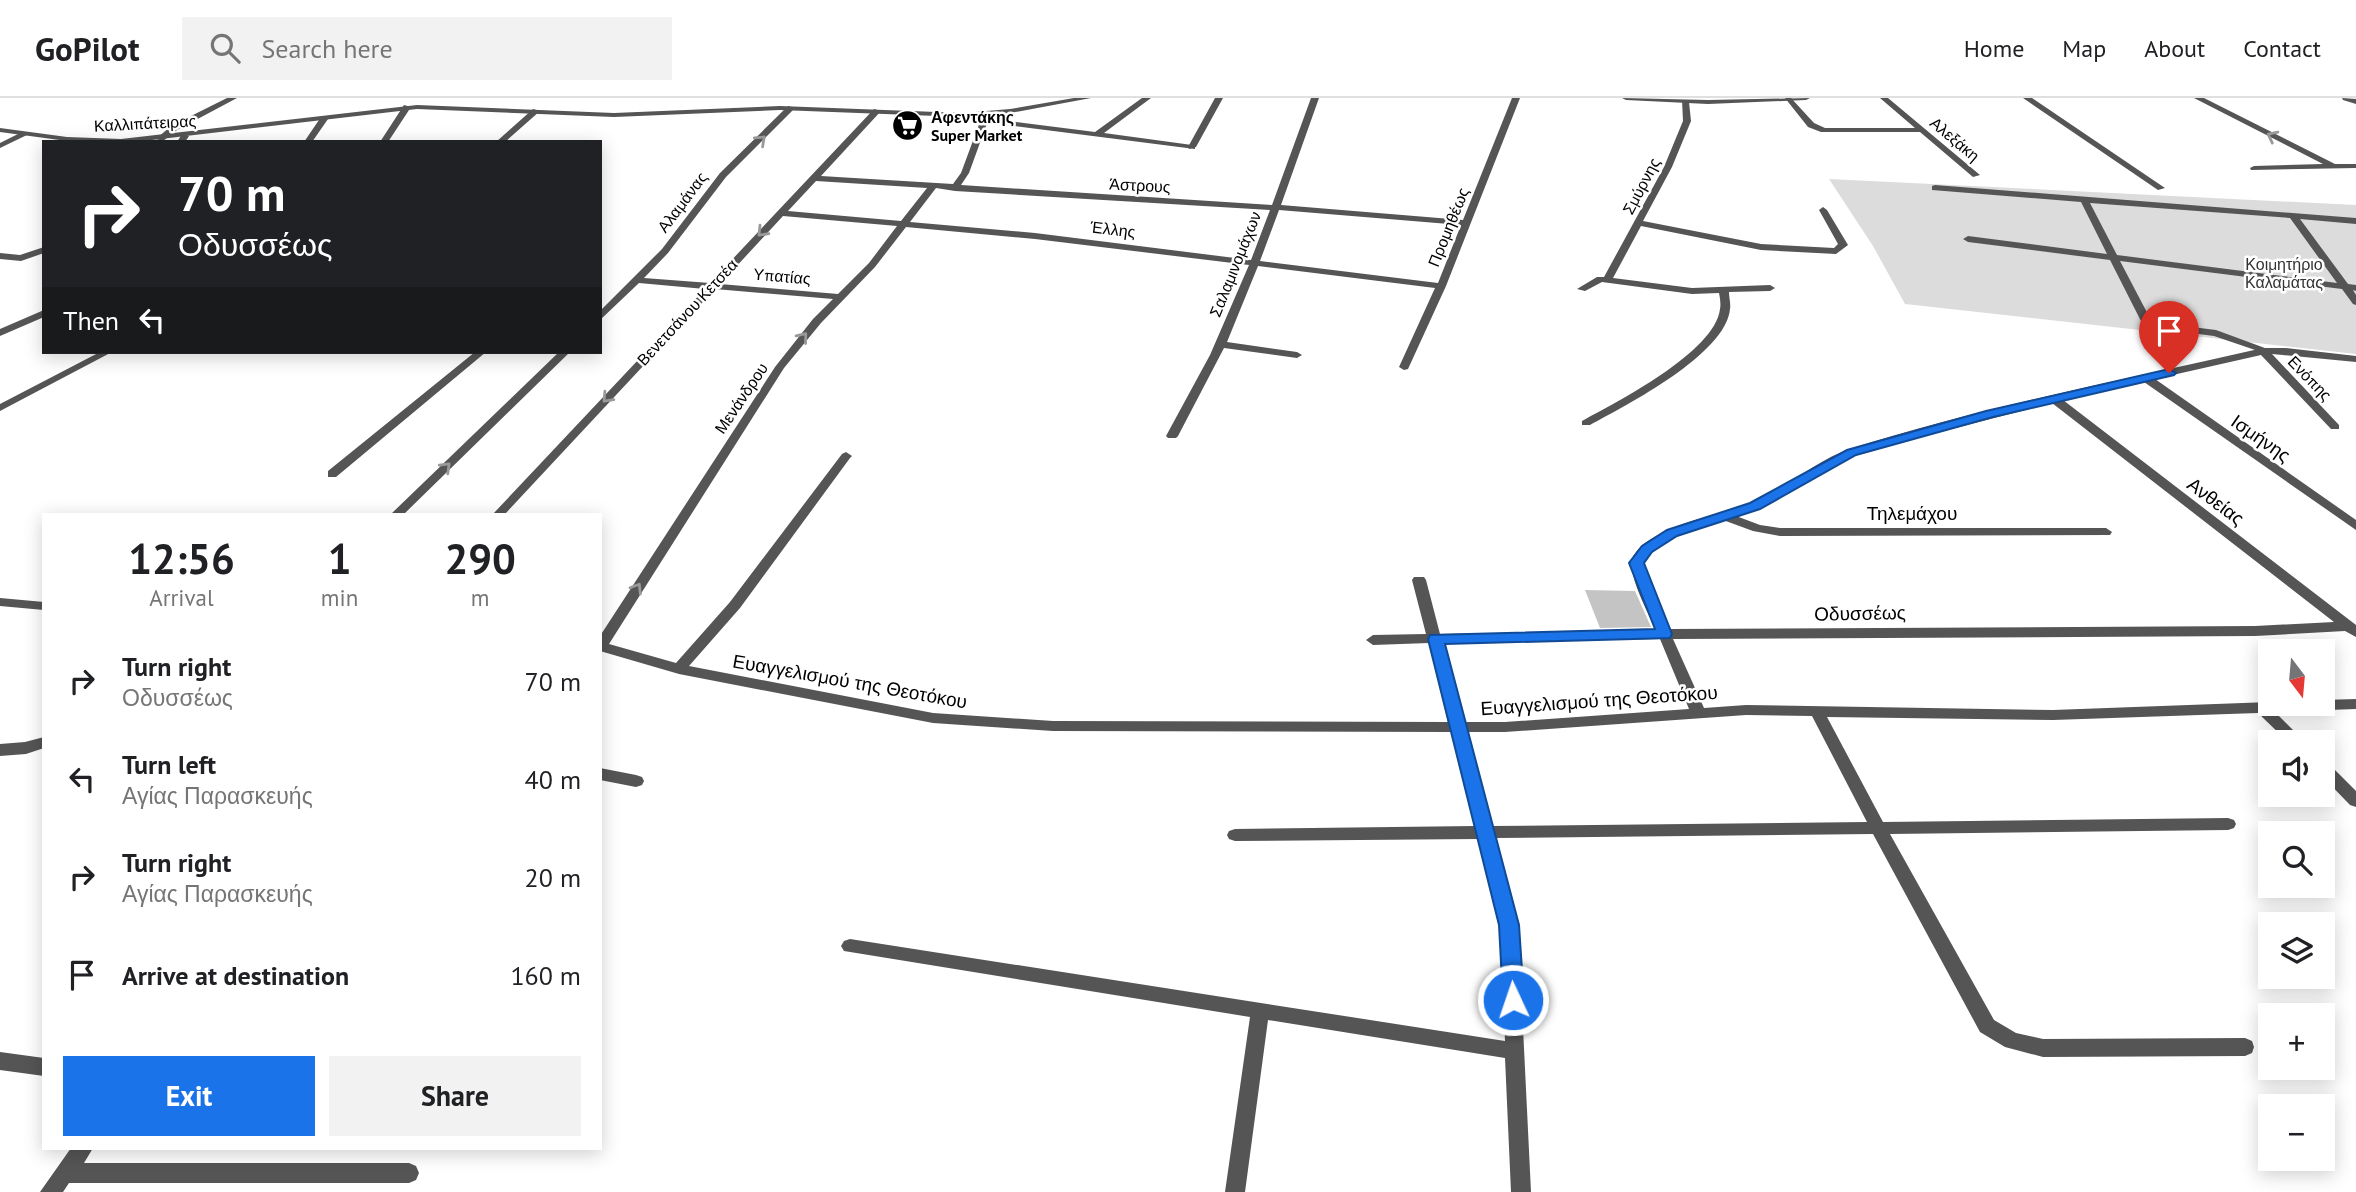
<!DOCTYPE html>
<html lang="en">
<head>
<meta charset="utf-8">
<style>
	body { margin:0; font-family:"PT Sans",sans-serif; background:#f2f2f2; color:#202124; height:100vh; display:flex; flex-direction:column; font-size:26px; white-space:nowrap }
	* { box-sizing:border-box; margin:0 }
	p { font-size:23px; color:#757577 }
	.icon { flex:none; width:38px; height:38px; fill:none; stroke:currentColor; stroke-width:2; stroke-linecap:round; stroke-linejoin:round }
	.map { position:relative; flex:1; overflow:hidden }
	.sheet { position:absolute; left:42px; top:415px; width:560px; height:637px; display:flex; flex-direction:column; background:#fff; border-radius:0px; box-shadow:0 4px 18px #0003 }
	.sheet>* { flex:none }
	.top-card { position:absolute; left:42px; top:42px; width:560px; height:214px; border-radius:0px; box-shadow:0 4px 18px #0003; background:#202124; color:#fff; overflow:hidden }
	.needle { width:46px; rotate:164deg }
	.fabs { position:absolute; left:2258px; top:541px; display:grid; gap:14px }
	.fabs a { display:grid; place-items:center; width:77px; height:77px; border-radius:0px; background:#fff; box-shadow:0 4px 18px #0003; font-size:35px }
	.pin { position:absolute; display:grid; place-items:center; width:60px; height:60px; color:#fff; margin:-72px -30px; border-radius:50% 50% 50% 0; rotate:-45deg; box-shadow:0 0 7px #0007 }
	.pin .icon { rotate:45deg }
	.me { position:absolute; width:77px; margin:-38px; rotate:357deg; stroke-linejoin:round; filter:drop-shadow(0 0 5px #0008) }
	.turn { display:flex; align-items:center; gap:24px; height:147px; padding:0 21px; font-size:32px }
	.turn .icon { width:91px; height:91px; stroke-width:2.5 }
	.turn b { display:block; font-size:49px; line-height:60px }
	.then { display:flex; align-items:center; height:66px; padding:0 21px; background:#0003; gap:14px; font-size:26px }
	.eta { display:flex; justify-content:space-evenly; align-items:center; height:119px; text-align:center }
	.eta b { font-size:42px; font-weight:800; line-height:49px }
	.action { display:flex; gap:14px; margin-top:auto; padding:14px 21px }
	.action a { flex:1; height:80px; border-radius:0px; background:#1a73e8; color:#fff; font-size:28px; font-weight:800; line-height:80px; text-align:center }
	.action a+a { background:#f2f2f2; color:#202124 }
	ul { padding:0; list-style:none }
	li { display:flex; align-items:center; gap:21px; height:98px; padding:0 21px }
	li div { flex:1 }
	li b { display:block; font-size:26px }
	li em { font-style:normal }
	header { display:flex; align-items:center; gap:42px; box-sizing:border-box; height:98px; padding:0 35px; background:#fff; border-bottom:2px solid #e0e0e0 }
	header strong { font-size:33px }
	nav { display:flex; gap:38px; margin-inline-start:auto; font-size:24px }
	.search { width:490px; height:63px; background:#f2f2f2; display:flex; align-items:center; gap:18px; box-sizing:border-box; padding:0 24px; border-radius:0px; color:#757577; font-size:26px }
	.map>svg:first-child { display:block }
	.green { fill:#dcdcdc }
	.building { fill:#c4c4c4 }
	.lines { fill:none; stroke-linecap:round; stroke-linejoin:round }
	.service { fill:#555; fill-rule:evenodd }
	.minor { fill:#555; fill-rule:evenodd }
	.tertiary { fill:#555; fill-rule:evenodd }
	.oneway { stroke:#999 }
	.route { fill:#1a73e8; stroke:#114b97; stroke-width:2 }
	.labels { text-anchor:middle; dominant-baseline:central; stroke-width:5; stroke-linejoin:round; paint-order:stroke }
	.far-poi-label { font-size:16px; font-weight:bold; fill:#000; stroke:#fff; text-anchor:start }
	.far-street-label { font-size:16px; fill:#000; stroke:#fff }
	.far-park-label { font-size:16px; fill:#333; stroke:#fff }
	.street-label { font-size:19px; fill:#000; stroke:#fff }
</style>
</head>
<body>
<header>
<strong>GoPilot</strong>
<div class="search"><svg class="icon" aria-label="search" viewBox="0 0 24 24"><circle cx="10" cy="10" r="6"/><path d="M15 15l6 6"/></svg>Search here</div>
<nav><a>Home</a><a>Map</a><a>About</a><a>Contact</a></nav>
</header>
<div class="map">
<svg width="2356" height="1094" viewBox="0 0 2356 1094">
	<rect width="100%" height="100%" fill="#fff"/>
	<!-- green -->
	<path class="green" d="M1829 81 2356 107V256L1905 206 1873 148Z"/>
	<!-- building -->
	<path class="building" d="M1585 492 1635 493 1651 529 1600 530Z"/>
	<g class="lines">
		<!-- service -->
		<path class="service" d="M1215 0H1223L1196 49 1189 51 1188 49Z
			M1935 87 2356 120V126L2300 121 2348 186 2356 187V193L2353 192 2356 197V207L2353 206 2342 191 2120 163 2152 224 2216 232 2273 253 2272 255H2264L2214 238 2144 229 2110 162 1968 144 1963 141 1968 138 2107 156 2081 104 1932 92V88ZM2090 105 2290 120 2337 185 2117 157Z"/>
		<!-- minor -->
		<path class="minor" d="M227 0H237L177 32 163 43 156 41 171 28Z
			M1142 0H1151L1104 35 1192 47H1195V51L999 26 989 20 969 75 961 87 1272 107 1311 0H1319L1281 107 1463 122 1512 0H1520L1446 188 1408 271 1404 272 1399 269 1435 190 1258 168 1227 244 1297 254 1302 257 1297 260 1224 250 1178 338 1176 340H1168L1166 338 1210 257 1249 167 1035 141 906 129 875 169 821 225 784 270 609 546 676 565 730 504 842 356 846 354 852 358 850 360 740 510 689 568 933 615 1053 623 1448 624 1429 545 1373 547 1366 542 1373 537 1426 536 1412 482 1414 479H1424L1426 482 1440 536 1656 532C1649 516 1624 472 1634 457 1651 429 1718 417 1748 406 1783 394 1815 362 1850 351 1985 308 2125 282 2263 250H2285L2356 258V264L2272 256 2339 327V331H2331L2261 257 2155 281 2356 422V432L2144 284 2063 302 2356 527V539L2345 533 2255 538 1673 541 1704 610 1746 607 2053 612 2270 604 2322 606V602L2356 601V611L2275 614 2305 644H2288L2258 615 2053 622 1827 619 1883 724 2228 720 2234 722 2236 726 2234 730 2228 732 1890 736 1994 922 2016 935 2043 941 2245 940 2252 943 2254 949 2252 955 2245 958 2043 959 2005 949 1980 934 1873 736 1495 740 1518 827 1531 1094H1511L1505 960 1268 922 1245 1094H1225L1250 919 844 853 841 848 844 843 850 841 1505 943 1500 827 1478 741 1235 743 1229 741 1227 737 1229 733 1235 731 1475 728 1451 634 1053 633 933 625 679 576 600 553V538L775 269 813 221 833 201 715 191 505 416H493L705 191 639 185 600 222V213L662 151 720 75 788 8 795 10 726 79 668 155 644 180 710 185 874 11 881 13 821 78 953 86 961 75 984 13H990L1001 22 1095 34ZM816 83 927 90 901 123 788 113ZM936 90 955 93 1270 112 1251 162 1035 135 910 124ZM1279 112 1461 127 1438 185 1260 163ZM783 118 897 128 869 165 838 196 720 186ZM2052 305 2334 524 2255 528 1669 531 1644 472 1645 460 1659 449 1684 434 1723 422 1753 433 1780 438 2110 437 2112 434 2106 430H1780L1760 427 1736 418 1759 411 1855 356ZM1660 541 1689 611 1505 624H1463L1442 545ZM1746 617 1812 618 1867 724 1491 728 1466 634H1505Z
			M1785 0H1791L1814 25 1825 30H1915L1880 0H1888L1980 77 1973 79 1920 34H1821L1808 29Z
			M2023 0H2032L2165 90 2158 92Z
			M2194 0H2204L2335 66H2356V70L2251 72 2250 70 2254 68 2323 66Z
			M2342 0 2356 1V6L2343 2Z
			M1682 2 1689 4 1691 23 1672 69 1643 123 1761 146 1834 150 1838 146 1819 112 1823 109 1827 112 1848 147 1836 156 1761 152 1641 128 1613 180 1692 190 1770 187 1775 190 1770 193 1729 194C1729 200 1731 206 1730 211 1726 256 1627 307 1590 327H1582V323C1617 304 1715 254 1720 211 1721 206 1720 200 1719 195L1692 196 1602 184 1585 193 1577 191 1597 179H1604L1664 69 1683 23Z
			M404 7 411 9 388 44H380Z
			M533 11 540 13 505 44H496Z
			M321 19 328 21 312 44H304Z
			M22 34 29 36 0 50V45Z
			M182 36 189 38 185 44H177Z
			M44 149V155L21 163 0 161V155L20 157Z
			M44 212V219L0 238V231Z
			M100 254H112L0 313V306Z
			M475 254H486L336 379H328V373Z
			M559 254H570L404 416H391Z
			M0 500 44 504V512L0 508Z
			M44 639V650L26 656 0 658V646L25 644Z
			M2322 662 2327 664 2356 693V709L2350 707 2322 678Z
			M600 670 636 677 642 679 644 683 642 687 636 689 600 682Z
			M0 954 44 960V978L0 972Z
			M71 1050H93L84 1065H409L416 1068 419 1075 416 1082 409 1085H69L63 1094H40Z"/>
		<!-- tertiary -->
		<path class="tertiary" d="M1074 0H1091L1010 15 963 19 780 12 614 19 417 11 135 44 67 43 0 34V30L67 39 121 41 417 7 614 15 780 8 963 15 1010 11Z
			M1622 0 1708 2 1810 0 1806 2 1708 6 1626 2Z"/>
	</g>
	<!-- one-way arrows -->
	<defs><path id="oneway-chevron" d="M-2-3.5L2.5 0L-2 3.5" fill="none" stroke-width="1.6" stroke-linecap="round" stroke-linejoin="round" transform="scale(1.75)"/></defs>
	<g class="oneway">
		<use href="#oneway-chevron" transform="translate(2272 38) rotate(-153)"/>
		<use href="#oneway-chevron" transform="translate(761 42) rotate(-43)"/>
		<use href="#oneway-chevron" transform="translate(762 134) rotate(134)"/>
		<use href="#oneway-chevron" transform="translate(803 239) rotate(-51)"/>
		<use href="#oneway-chevron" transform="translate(607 300) rotate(133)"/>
		<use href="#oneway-chevron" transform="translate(446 369) rotate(-44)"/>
		<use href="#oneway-chevron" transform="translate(637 490) rotate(-58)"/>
	</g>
	<!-- route -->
	<path class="route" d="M2169 271 2176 275 2174 277 1993 319 1856 357 1760 411 1677 438 1652 454 1644 465 1672 536 1670 540 1445 546 1519 827 1524 902 1521 909 1513 911 1506 909 1503 902 1499 827 1428 541 1430 537 1655 531 1629 465 1642 448 1667 432 1750 405 1847 352 1986 313Z"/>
	<!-- icons -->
	<defs>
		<symbol id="supermarket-disc" viewBox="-11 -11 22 22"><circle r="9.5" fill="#000" stroke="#fff"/><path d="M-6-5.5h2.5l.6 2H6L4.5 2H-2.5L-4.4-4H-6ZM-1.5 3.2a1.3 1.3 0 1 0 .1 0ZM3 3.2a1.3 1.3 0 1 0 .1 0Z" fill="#fff"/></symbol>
	</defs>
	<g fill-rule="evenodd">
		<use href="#supermarket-disc" x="890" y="10" width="35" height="35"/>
	</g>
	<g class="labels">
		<!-- far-poi labels -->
		<g class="far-poi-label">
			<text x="931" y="19">Αφεντάκης<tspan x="931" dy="18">Super Market</tspan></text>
		</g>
		<!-- far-street labels -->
		<g class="far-street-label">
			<text transform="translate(145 25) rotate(-3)">Καλλιπάτειρας</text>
			<text transform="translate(1955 41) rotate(40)">Αλεξάκη</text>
			<text transform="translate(1140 87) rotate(3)">Άστρους</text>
			<text transform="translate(1641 88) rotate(-62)">Σμύρνης</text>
			<text transform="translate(682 104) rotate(-53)">Αλαμάνας</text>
			<text transform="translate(1448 129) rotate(-68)">Προμηθέως</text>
			<text transform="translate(1113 131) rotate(7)">Έλλης</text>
			<text transform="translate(1235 166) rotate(-68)">Σαλαμινομάχων</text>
			<text transform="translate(782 178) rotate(5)">Υπατίας</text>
			<text transform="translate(687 214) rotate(-47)">Βενετσάνου Κετσέα</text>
			<text transform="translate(2310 280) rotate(46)">Ενόπης</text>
			<text transform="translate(741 300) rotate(-56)">Μενάνδρου</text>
		</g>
		<!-- far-park labels -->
		<g class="far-park-label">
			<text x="2284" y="166">Κοιμητήριο<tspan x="2284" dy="18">Καλαμάτας</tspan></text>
		</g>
		<!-- street labels -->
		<g class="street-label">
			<text transform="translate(2261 340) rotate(35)">Ισμήνης</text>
			<text transform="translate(2216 403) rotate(37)">Ανθείας</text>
			<text x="1912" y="415">Τηλεμάχου</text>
			<text transform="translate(1860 515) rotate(-1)">Οδυσσέως</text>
			<text transform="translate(850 583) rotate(10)">Ευαγγελισμού της Θεοτόκου</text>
			<text transform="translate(1599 602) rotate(-4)">Ευαγγελισμού της Θεοτόκου</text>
		</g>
	</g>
</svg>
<div class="fabs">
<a><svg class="needle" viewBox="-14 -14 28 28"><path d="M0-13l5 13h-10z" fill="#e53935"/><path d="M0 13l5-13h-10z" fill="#757577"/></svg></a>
<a><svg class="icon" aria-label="sound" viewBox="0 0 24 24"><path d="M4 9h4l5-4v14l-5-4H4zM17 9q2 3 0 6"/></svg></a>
<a><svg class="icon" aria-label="search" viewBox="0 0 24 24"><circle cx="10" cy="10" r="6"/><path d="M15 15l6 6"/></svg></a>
<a><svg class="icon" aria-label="layers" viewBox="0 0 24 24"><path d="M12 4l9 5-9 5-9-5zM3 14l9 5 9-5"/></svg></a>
<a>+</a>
<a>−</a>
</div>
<div class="pin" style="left:2169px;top:275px;background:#d93025"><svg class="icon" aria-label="arrive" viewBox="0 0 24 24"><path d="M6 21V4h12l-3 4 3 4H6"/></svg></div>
<svg class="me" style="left:1513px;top:902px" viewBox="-20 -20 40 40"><circle r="17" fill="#1a73e8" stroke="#fff" stroke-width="3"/><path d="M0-11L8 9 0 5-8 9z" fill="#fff"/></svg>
<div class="top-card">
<div class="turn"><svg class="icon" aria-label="right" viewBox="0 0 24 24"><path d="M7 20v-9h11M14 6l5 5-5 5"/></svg><div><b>70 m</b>Οδυσσέως</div></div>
<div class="then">Then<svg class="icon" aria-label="left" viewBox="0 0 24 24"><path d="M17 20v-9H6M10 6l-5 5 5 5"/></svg></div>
</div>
<section class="sheet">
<div class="eta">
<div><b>12:56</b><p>Arrival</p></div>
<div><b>1</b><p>min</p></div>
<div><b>290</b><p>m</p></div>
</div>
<ul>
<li><svg class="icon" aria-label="right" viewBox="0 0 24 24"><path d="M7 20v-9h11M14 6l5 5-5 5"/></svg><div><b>Turn right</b><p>Οδυσσέως</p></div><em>70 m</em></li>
<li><svg class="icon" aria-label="left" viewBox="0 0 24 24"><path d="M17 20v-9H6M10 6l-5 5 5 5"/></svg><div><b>Turn left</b><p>Αγίας Παρασκευής</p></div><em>40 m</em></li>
<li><svg class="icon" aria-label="right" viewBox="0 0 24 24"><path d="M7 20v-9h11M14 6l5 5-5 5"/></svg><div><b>Turn right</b><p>Αγίας Παρασκευής</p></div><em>20 m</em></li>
<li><svg class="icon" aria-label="arrive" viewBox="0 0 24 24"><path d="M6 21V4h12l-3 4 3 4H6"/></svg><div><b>Arrive at destination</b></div><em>160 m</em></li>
</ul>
<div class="action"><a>Exit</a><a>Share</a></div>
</section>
</div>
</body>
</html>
